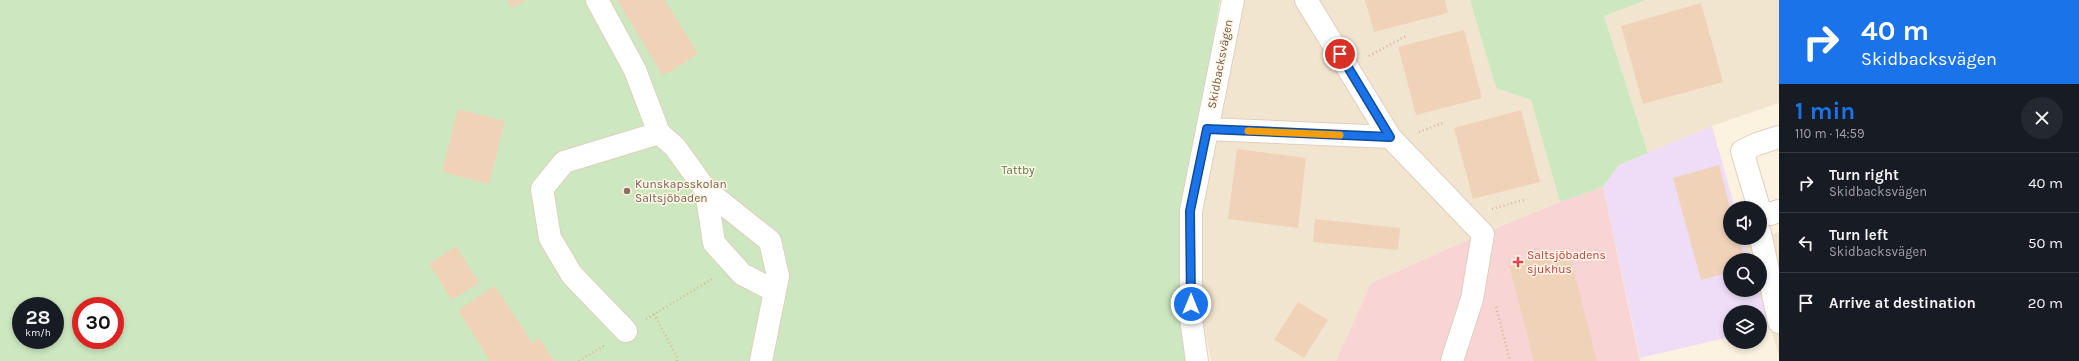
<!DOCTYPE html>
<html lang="en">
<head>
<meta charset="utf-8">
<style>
	body { margin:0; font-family:Karla,sans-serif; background:#242831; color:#f1f3f6; height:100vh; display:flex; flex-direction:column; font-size:15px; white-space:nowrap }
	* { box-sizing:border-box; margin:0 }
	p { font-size:13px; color:#9ea1a6 }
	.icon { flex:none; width:22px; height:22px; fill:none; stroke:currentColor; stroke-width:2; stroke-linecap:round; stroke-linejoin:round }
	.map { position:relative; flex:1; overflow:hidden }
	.panel { display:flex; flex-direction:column; background:#171b24; width:300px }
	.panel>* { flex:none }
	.banner { background:#1a73e8; color:#fff; overflow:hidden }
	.controls { position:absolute; left:1723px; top:201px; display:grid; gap:8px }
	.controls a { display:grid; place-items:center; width:44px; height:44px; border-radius:50%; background:#171b24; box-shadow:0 2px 6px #0003; font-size:20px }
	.speed { position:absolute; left:12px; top:297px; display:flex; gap:8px; font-size:20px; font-weight:700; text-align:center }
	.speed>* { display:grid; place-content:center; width:52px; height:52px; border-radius:50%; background:#171b24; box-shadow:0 2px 6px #0003; line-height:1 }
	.speed small { font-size:10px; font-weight:400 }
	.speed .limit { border:6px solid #d22; background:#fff; color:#111 }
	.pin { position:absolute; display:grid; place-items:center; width:34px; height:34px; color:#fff; margin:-17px; border:2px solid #fff; border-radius:50%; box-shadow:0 1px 4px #0007 }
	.me { position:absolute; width:44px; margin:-22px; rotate:0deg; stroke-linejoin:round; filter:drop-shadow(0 0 3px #0008) }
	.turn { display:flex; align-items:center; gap:14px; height:84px; padding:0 16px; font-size:18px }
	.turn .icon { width:52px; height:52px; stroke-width:2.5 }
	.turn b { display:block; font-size:28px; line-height:34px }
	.round { display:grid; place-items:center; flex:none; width:42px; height:42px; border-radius:21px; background:#242831 }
	.head { display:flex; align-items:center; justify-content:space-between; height:68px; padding:0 16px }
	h1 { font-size:24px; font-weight:700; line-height:30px; color:#1a73e8 }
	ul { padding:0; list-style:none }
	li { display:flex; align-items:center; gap:12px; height:60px; padding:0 16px; border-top:1px solid #363941 }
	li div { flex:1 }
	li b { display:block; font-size:15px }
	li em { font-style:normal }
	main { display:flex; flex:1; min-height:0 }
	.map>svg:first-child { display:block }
	.residential { fill:#f2e5cf }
	.education { fill:#efddf7 }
	.medical { fill:#f9d4d5 }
	.green { fill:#cde8c0; fill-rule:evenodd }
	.building { fill:#f0d2b9 }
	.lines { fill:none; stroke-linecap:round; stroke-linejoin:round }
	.minor-casing { stroke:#dfcfbd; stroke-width:24 }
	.path { stroke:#d4b69c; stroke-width:2.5; stroke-dasharray:1 3; stroke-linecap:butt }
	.minor { stroke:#fff; stroke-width:22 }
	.route-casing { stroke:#114b97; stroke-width:10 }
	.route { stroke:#1a73e8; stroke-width:7 }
	.slow { stroke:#f59e0b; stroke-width:7 }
	.education-dot { fill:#8d6e63; stroke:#fff7e6; stroke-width:1.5 }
	.health-dot { fill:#e0444e; stroke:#fff7e6; stroke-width:1.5 }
	.labels { text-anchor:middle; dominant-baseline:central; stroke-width:3; stroke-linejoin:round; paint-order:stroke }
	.street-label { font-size:12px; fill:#715a48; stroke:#fff7e6 }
	.park-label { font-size:12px; fill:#517c43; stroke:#fff7e6 }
	.education-label { font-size:12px; fill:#785e54; stroke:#fff7e6; text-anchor:start }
	.health-label { font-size:12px; fill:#be3a42; stroke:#fff7e6; text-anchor:start }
</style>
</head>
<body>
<main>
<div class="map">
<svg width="1779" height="361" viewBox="0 0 1779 361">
	<rect width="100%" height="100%" fill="#fbf3e0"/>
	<!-- residential -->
	<path class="residential" d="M1245 0H1470L1496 88 1531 100 1560 202 1463 242 1371 283 1336 361H1211L1202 316 1201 216Z
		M1646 0H1779V103L1712 126 1648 153 1604 16Z
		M1779 232V356L1759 290 1760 260H1750L1745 243Z"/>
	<!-- education -->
	<path class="education" d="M1712 126 1735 208H1730V238H1743L1750 260H1730V290H1759L1770 327 1760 329V312H1730V337L1640 358 1603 187 1619 165Z"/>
	<!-- medical -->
	<path class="medical" d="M1603 187 1640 361H1336L1371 283 1463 242 1560 202Z"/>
	<!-- green -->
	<path class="green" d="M0 0H1220L1196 138 1189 361H0ZM21 306H55V340H21ZM81 306H115V340H81Z
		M1470 0H1646L1604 16 1648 153 1619 165 1603 187 1560 202 1531 100 1496 88Z"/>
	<!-- building -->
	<path class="building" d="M507 0H526L511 8Z
		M617 0H665L698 54 663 76Z
		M1365 0H1445L1448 13 1374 32Z
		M1701 3 1723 82 1643 104 1621 26Z
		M1464 30 1482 98 1416 115 1398 47Z
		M458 109 505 121 489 184 442 172Z
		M1521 110 1540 182 1473 199 1454 128Z
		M1237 149 1306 158 1298 228 1228 219Z
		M1719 165 1730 208V238H1739L1745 260H1730V272L1701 280 1673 178Z
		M1315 219 1400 228 1398 250 1313 242Z
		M456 246 479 283 452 300 429 264Z
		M1568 249 1597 361H1534L1509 265Z
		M495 286 532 343 539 338 554 361H490L458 310Z
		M1298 302 1328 320 1304 358 1274 340Z"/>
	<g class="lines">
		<defs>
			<path id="minor" d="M597 0 635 70 659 133
				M1207 129 1390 137 1306 0
				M1390 137 1483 234 1472 299 1452 361
				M706 190 714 243 742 274 775 291
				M1759 208 1742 151 1757 144 1779 137
				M1760 210 1770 214 1779 211
				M1760 233 1779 322
				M626 331 572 275 550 238 542 189 564 162 659 133 675 147 706 190 770 241 778 276 761 361
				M1197 361 1191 319V211L1233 0"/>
		</defs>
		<!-- minor casing -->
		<use href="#minor" class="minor-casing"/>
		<!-- path -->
		<path class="path" d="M1369 56 1406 36
			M1419 132 1445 122
			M1492 209 1527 199
			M1496 307 1510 361
			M654 314 677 357V361
			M646 319 714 278
			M579 361 605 345"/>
		<!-- minor -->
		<use href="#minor" class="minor"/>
	</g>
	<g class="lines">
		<defs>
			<path id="route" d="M1191 304 1190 211 1207 129 1390 137 1340 54"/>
		</defs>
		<!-- route casing -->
		<use href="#route" class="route-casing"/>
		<!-- route -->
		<use href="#route" class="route"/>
		<!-- slow -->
		<path class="slow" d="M1248 131 1340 135"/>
	</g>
	<!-- markers -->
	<circle class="education-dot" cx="627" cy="191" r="4"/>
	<path class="health-dot" d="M1516 256h4v4h4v4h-4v4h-4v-4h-4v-4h4z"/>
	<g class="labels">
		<!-- street labels -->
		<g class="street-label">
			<text transform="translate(1220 64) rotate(-79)">Skidbacksvägen</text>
		</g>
		<!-- park labels -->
		<g class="park-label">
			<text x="1018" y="170">Tattby</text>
		</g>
		<!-- education labels -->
		<g class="education-label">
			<text x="635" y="184">Kunskapsskolan<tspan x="635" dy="14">Saltsjöbaden</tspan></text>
		</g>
		<!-- health labels -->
		<g class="health-label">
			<text x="1527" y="255">Saltsjöbadens<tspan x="1527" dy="14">sjukhus</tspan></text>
		</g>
	</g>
</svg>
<div class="controls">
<a><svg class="icon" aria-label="sound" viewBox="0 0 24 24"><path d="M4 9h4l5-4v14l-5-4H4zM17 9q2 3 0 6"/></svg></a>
<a><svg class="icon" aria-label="search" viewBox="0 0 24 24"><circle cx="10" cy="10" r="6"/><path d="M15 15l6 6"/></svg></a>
<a><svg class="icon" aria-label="layers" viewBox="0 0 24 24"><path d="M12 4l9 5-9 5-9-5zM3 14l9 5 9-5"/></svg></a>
</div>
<div class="speed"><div>28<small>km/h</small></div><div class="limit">30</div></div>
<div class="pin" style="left:1340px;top:54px;background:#d93025"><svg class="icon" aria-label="arrive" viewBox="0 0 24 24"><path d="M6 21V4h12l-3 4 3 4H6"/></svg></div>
<svg class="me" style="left:1191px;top:304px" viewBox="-20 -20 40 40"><circle r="17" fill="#1a73e8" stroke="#fff" stroke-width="3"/><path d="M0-11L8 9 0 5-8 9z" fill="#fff"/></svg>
</div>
<section class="panel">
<div class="banner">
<div class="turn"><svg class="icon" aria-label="right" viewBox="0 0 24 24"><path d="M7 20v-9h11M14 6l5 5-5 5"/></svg><div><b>40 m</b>Skidbacksvägen</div></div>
</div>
<div class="head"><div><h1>1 min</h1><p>110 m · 14:59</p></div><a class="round"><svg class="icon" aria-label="close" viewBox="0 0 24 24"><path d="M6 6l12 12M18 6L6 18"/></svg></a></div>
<ul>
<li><svg class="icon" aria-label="right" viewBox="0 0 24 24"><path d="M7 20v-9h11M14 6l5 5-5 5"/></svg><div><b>Turn right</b><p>Skidbacksvägen</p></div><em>40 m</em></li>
<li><svg class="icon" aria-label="left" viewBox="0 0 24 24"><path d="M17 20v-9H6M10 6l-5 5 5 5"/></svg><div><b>Turn left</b><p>Skidbacksvägen</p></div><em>50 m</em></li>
<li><svg class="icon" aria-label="arrive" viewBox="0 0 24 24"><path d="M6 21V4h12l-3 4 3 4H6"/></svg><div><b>Arrive at destination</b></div><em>20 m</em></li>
</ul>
</section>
</main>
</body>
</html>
